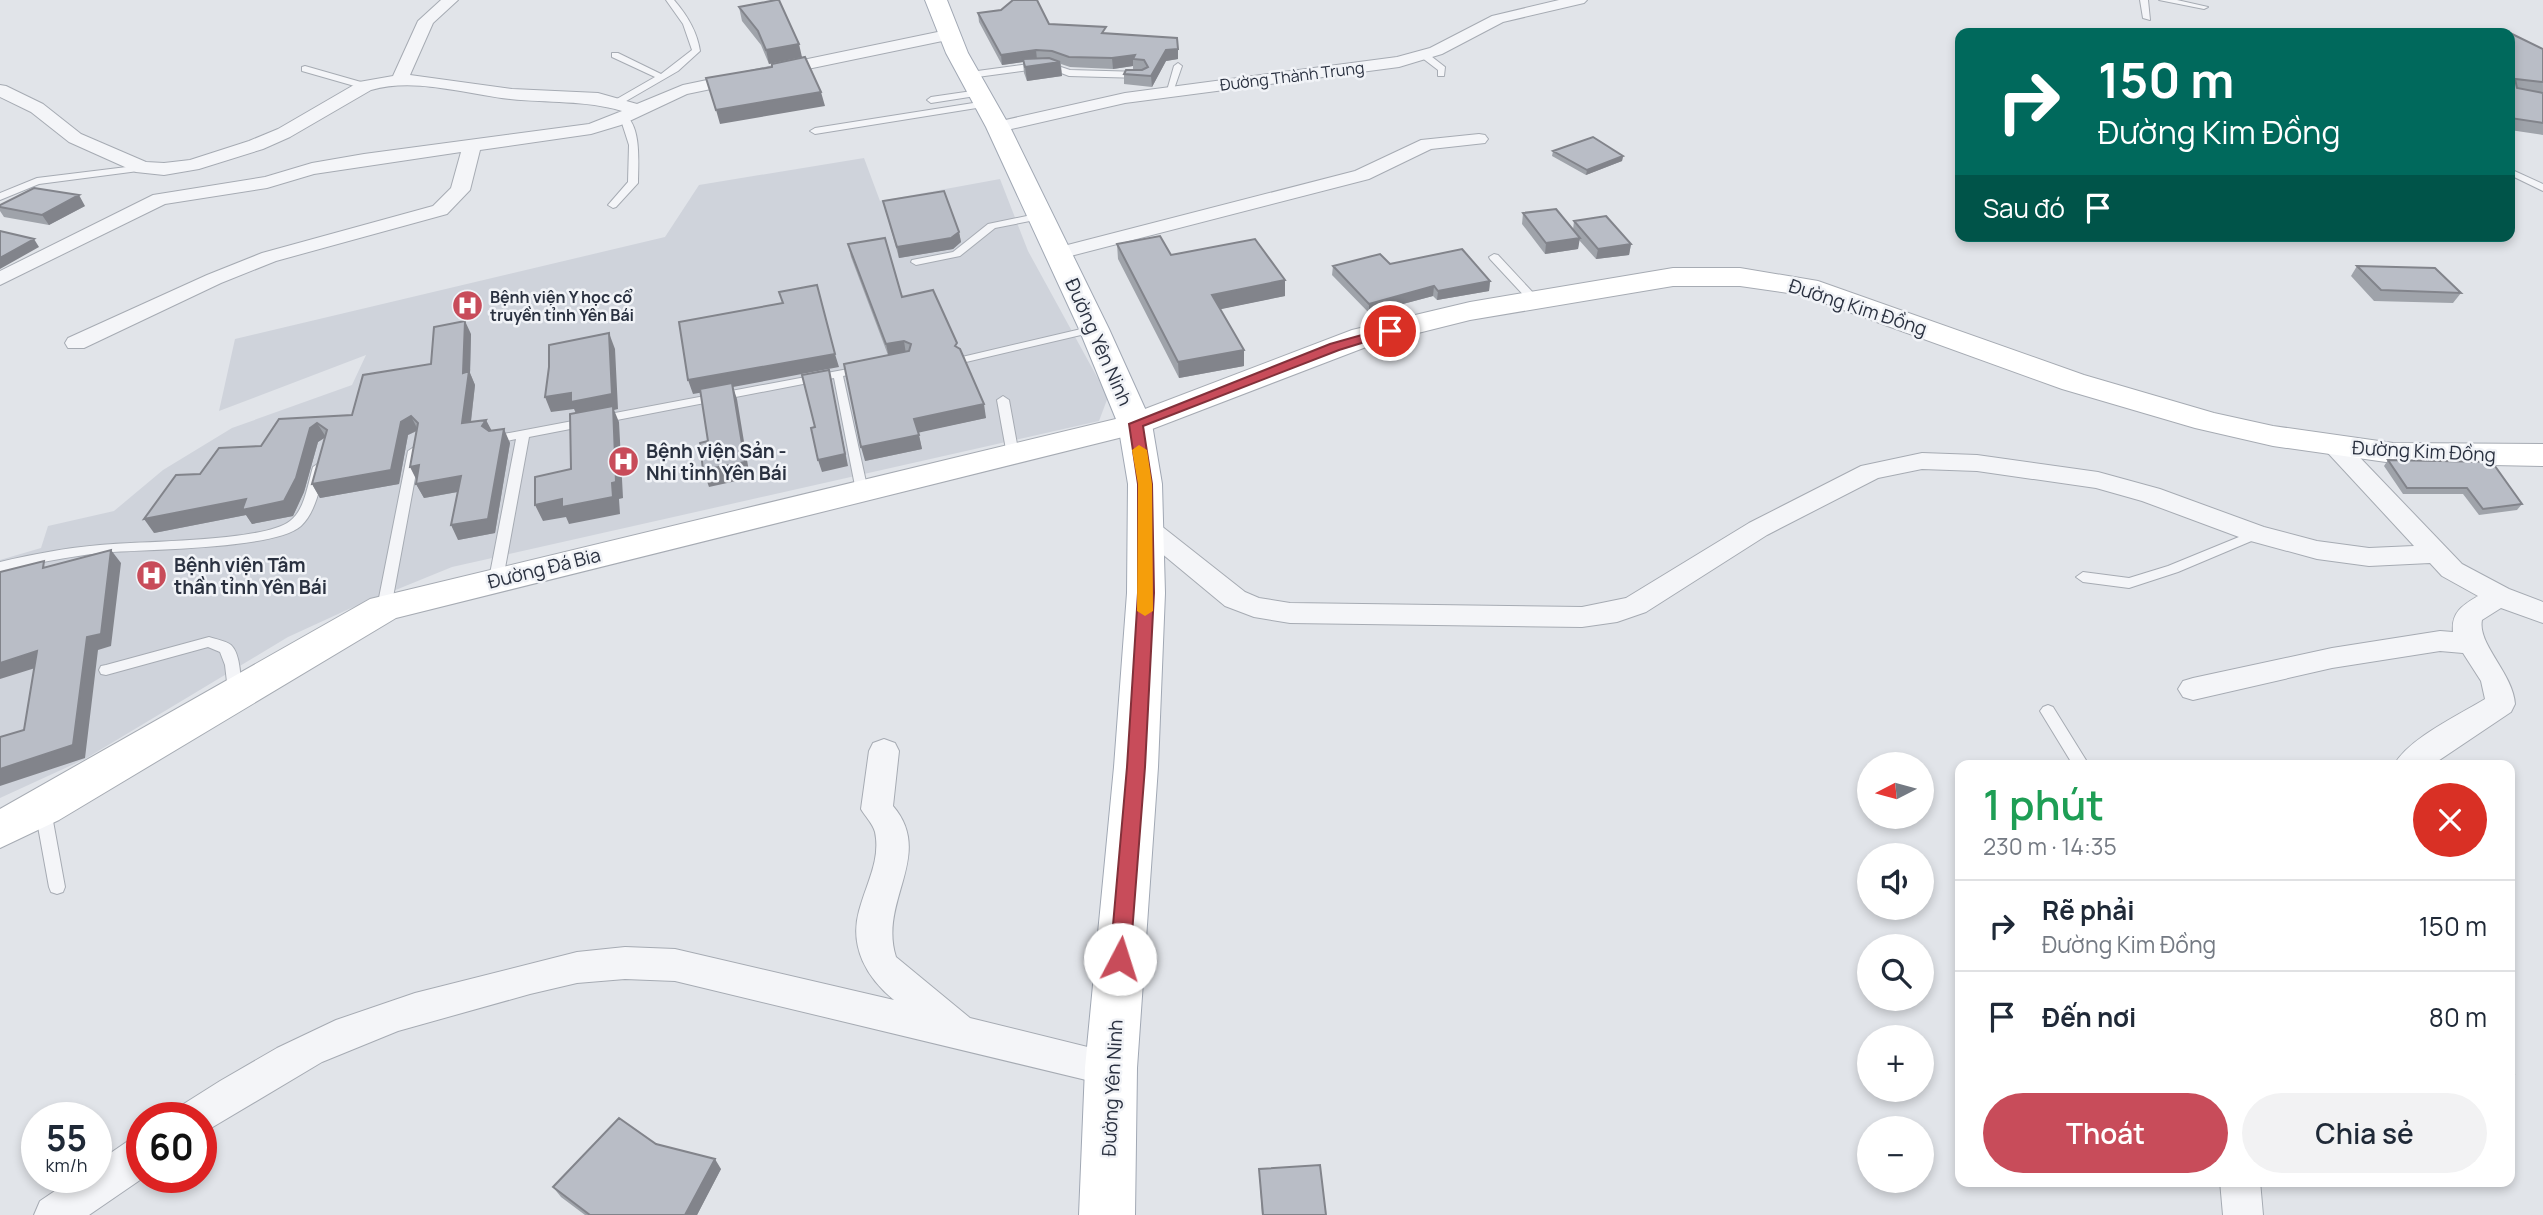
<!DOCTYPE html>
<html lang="vi">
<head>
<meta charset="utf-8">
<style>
	body { margin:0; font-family:Manrope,sans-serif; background:#f2f2f3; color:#1f2937; height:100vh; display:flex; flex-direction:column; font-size:26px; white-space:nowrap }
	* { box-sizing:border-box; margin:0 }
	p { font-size:23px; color:#747a83 }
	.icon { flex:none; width:38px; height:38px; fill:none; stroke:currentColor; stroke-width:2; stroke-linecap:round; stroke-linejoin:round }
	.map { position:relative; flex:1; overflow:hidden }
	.side { position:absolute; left:1955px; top:760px; width:560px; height:427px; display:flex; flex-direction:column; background:#fff; border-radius:14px; box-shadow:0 4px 10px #0003 }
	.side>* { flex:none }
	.guide { position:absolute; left:1955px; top:28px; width:560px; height:214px; border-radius:14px; box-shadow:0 4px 10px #0003; background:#00695c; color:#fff; overflow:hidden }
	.needle { width:46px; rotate:264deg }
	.tools { position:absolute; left:1857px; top:752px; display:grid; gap:14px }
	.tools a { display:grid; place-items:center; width:77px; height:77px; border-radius:50%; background:#fff; box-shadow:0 4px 10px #0003; font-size:35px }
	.speed { position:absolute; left:21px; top:1102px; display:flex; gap:14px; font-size:35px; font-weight:700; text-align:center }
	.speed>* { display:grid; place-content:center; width:91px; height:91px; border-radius:50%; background:#fff; box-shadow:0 4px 10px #0003; line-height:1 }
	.speed small { font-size:18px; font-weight:400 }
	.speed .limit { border:10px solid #d22; background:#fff; color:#111 }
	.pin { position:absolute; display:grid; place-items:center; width:60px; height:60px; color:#fff; margin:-30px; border:4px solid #fff; border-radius:50%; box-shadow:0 2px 7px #0007 }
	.me { position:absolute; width:77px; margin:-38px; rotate:5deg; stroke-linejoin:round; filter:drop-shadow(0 0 5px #0008) }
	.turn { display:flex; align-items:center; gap:24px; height:147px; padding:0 28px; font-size:32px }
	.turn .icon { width:91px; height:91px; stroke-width:2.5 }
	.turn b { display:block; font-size:49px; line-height:60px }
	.then { display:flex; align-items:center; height:66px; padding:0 28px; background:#0003; gap:14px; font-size:26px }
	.round { display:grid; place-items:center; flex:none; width:74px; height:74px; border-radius:37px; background:#f2f2f3 }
	.head { display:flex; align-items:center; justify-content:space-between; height:119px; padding:0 28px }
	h1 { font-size:42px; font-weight:600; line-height:52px; color:#1e9e55 }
	.cta { display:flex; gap:14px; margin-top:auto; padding:14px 28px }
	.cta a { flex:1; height:80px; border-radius:42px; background:#c84c5a; color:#fff; font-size:28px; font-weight:600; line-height:80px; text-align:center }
	.cta a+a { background:#f2f2f3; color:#1f2937 }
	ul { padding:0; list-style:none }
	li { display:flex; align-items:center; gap:21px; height:91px; padding:0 28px; border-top:2px solid #e0e1e3 }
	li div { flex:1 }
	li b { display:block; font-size:26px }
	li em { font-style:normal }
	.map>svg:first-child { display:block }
	.built { fill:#cfd3db }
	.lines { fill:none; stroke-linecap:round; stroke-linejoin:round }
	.lane-casing { stroke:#a6abb3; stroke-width:2 }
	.street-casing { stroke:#a6abb3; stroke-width:2 }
	.secondary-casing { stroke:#a6abb3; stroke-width:2 }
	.primary-casing { stroke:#a1a8b4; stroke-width:2 }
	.lane { fill:#f4f5f8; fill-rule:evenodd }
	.street { fill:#f4f5f8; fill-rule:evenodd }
	.secondary { fill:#fff; fill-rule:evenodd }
	.primary { fill:#fff; fill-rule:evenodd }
	.wall { fill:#9fa3aa }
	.shaded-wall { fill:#82848b }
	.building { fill:#b9bdc6; stroke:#82848b; stroke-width:2 }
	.route { fill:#c84c5a; stroke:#82313a; stroke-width:2 }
	.slow { fill:#f59e0b }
	.labels { text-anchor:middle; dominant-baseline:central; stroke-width:5; stroke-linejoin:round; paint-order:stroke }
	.far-street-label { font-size:16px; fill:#2a3140; stroke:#f1f3f7 }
	.far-poi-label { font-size:16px; font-weight:bold; fill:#2a3140; stroke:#f1f3f7; text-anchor:start }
	.street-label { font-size:19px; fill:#2a3140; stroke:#f1f3f7 }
	.poi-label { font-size:19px; font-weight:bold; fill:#2a3140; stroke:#f1f3f7; text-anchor:start }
</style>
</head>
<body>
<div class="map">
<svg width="2543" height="1215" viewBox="0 0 2543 1215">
	<rect width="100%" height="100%" fill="#e1e4e9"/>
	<!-- built -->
	<path class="built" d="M864 158 880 201 1000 179 1028 251 1108 397 1099 421 452 567 349 609 288 637 85 759 0 798V560L41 548 48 526 114 511 163 470 232 428 352 385 366 355 219 411 235 339 665 237 699 185Z"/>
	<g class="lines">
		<defs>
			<path id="lane" d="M666 0H674C687 15 697 31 700 51L678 71 621 104H615V100L655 77 612 57V53H618L661 74 692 50 683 24Z
				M2140 0H2148L2150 20 2143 18Z
				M2159 0H2177L2208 7 2204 9Z
				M1421 53H1427L1445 67 1444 76H1438V70L1421 57Z
				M1037 63 1052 64 1070 70 1141 72 1145 75 1141 78 1069 76 1051 69H1037L970 78 966 75 970 72Z
				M1178 63 1182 66 1173 92 1166 94 1174 66Z
				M305 66 368 84 369 86 365 89 302 71V67Z
				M979 90 982 91V95L931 103 927 100 931 97Z
				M986 101 989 102V106L815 134 810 131 815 128Z
				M624 114C642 126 638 163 638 183L616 207 613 208 608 205 628 182 629 145 620 117Z
				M143 165 148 168 146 170 39 184 0 200V193L37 178Z
				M2510 169 2543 184V191L2510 175Z
				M1041 213 1046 216 1045 218 995 228 960 256 916 265 911 262 912 260 953 252 988 224Z
				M1494 254 1498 255 1538 298V302H1530L1490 259 1489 257Z
				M1094 326 1098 327V331L966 362 960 359 962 357Z
				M864 366 870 369 868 371 843 376 868 491 867 494 862 495 856 491 834 378 529 437 503 579 496 584 489 579 516 439 497 443 491 439 493 436Z
				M1003 396 1009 400 1019 455 1013 459 1007 455 997 400Z
				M414 447 420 451 391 608 384 613 377 608 408 451Z
				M319 463 325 467C320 486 316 512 301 526 274 550 141 549 100 553 67 557 33 563 0 572V562C33 554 66 548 100 545 140 541 263 542 290 521 305 510 308 483 313 467Z
				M2256 530 2263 534 2261 537 2178 572 2129 588 2083 582 2076 577 2083 572 2129 578 2168 566Z
				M209 637C215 639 226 641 231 645 241 654 241 682 241 695L239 699H229L225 665 220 652 208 647 106 675 101 674 99 670 101 666 106 665Z
				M2048 705 2053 707 2089 765H2073L2040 711 2043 707Z
				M43 804 49 805 51 810 65 887 63 892 57 894 51 892 49 887 35 810 37 805Z"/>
			<path id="street" d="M441 0H458L433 23 410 75 512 89 598 93 637 104 683 85 952 29 960 34 952 39 687 94 621 125 591 134 480 150 470 190 447 214 276 261 221 283 84 348H68L65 343 68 338 207 275 262 253 433 206 451 188 461 152 314 174 267 188 165 204 0 285V271L153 195 265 177 312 163 364 154 589 124 622 111C585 100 548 103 510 99 465 94 415 77 371 90L290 137 263 149 199 169 164 175 136 172 69 142 31 112 0 97V85L6 86 43 104 81 134 146 162 164 163 190 160 249 141 278 129 359 82 393 76 418 21Z
				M1559 0H1587L1584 3 1503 22 1442 54 1399 67 1125 103 998 132 989 127 992 123 1125 93 1397 57 1430 48 1492 16Z
				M1479 134 1485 135 1488 139 1485 143 1431 149 1369 179 1059 259 1052 257 1049 253 1052 249 1355 171 1421 140Z
				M2336 439 2345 442 2462 564 2509 589 2543 602V623L2501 608 2482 620C2477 644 2513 673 2515 704L2511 712 2432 765H2394C2409 738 2459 715 2485 699L2481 681 2463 653 2440 651 2332 668 2193 700 2183 697 2178 689 2183 681 2193 678 2332 648 2440 631 2453 632C2451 612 2463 605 2478 596L2442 576 2430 563 2369 566 2317 559 2247 540 2142 501 2096 488 1977 471 1922 469 1878 478 1767 535 1646 612 1617 622 1582 627 1290 623 1254 617 1225 606 1137 533 1133 527 1137 521 1146 518 1155 521 1245 592 1259 598 1290 603 1582 607 1626 598 1749 523 1861 466 1922 453 1977 455 2098 472 2160 489 2264 527 2317 541 2369 548 2414 546 2327 452 2324 447 2327 442Z
				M884 739 895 743 899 751 893 806C935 855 878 901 896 957L970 1018 1124 1056 1130 1068 1124 1080 1111 1086 675 981 625 979 577 983 530 994 398 1031 322 1062 201 1134V1118H177L182 1105 220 1081 277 1048 336 1020 415 993 577 952 625 947 675 949 894 1000C867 978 849 947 859 911 866 884 881 860 875 832 873 824 865 816 861 809L869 751 873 743Z
				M142 1136 143 1178 89 1215H34L40 1201 74 1178H96V1163L128 1141Z
				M2220 1181H2260L2263 1215H2223Z"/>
			<path id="secondary" d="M1673 268H1740L1818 281 2084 375 2214 413 2273 426 2393 443 2543 444V466L2393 463 2273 446 2195 428 2062 389 1802 295 1740 286H1673L1470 320 1374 344 1147 431 396 618 59 820 0 848V809L370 599 1124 417 1352 330 1470 302Z"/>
			<path id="primary" d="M925 0H947L968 53 1010 127 1109 329 1152 424 1162 484 1165 593 1158 767 1137 1068 1135 1215H1079L1085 1068 1114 767 1127 593 1128 484 1118 424 1079 329 986 127 946 53Z"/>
		</defs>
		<!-- lane casing -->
		<use href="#lane" class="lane-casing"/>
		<!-- street casing -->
		<use href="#street" class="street-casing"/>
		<!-- secondary casing -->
		<use href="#secondary" class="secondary-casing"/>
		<!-- primary casing -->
		<use href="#primary" class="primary-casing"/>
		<!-- lane -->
		<use href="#lane" class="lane"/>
		<!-- street -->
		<use href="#street" class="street"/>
		<!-- secondary -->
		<use href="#secondary" class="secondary"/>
		<!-- primary -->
		<use href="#primary" class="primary"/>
	</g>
	<!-- wall -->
	<path class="wall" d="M739 7 802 57 769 64 761 45 742 21Z
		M978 13 1106 33 1177 38 1178 59 1166 61 1152 87 1124 84V74L1143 70 1133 69V66L1113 69 1070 67 1061 64 1062 76 1027 81 1024 73 1023 62 1002 65 979 22Z
		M2510 33 2543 49V135L2510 130Z
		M1553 151 1623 156 1622 161 1586 175 1552 156Z
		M883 201 959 232 961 242 953 249 899 258Z
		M0 205 85 206 49 225 4 217 0 211Z
		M1523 213 1573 230 1574 221 1631 244 1629 255 1596 259 1579 240 1578 249 1545 254 1522 224Z
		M848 244 902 297 958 348 986 418 918 432 922 449 865 461 888 355 851 257Z
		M1117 244 1285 280V296L1220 309 1244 366 1179 378 1118 259Z
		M1390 264 1490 281 1489 291 1437 300 1433 296 1369 313 1332 275 1333 266Z
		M2357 266 2461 293 2453 303 2374 301 2351 276Z
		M471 334 470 373 475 385 471 422 486 420 491 431 510 443 495 533 458 540V492L424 498 416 484 417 431 408 435 399 484 320 498 312 484 325 437 318 442 304 492 293 516 252 524 246 515 154 533 200 474 261 446 279 419 352 415 431 364Z
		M2388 460 2522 504 2517 510 2479 515 2463 494H2403L2384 466Z
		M656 1144 721 1169 697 1215H585L561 1197 553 1187Z
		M1259 1169 1326 1215H1262Z"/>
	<!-- shaded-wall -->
	<path class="shaded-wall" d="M799 44 802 57 769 64 766 50Z
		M1178 49V59L1166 61 1152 87 1151 76 1166 50Z
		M1036 50 1037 60 1023 59V62L1002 65 1001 55Z
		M1135 55 1133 59V66L1113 69 1112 58Z
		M1060 62 1062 76 1027 81 1025 67Z
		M821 92 825 106 720 124 716 110Z
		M1623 156 1622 161 1586 175 1587 170Z
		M79 195 85 206 49 225 42 215Z
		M959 232 961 242 953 249 899 258 897 247Z
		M1580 238 1578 249 1545 254 1546 243Z
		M34 239 39 247 0 269V258Z
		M1631 244 1629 255 1596 259 1598 249Z
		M1285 280V296L1212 311V295Z
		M1490 281 1489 291 1437 300 1438 291Z
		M1434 286 1433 296 1369 313V304Z
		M465 321 471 334 470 373 475 385 469 437 462 423 463 373Z
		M609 333 615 349 618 409 614 410 619 422 623 498 619 499 620 514 569 524 566 517 543 521 535 505 562 499 613 497 574 409 551 412 545 397 571 393Z
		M904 341 906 354 889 358 886 344Z
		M1244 350V366L1179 378 1178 362Z
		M835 354 839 367 733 387 737 399 750 478 709 487 703 470 733 387 693 394 688 380Z
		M829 370 848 466 822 472 818 460Z
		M984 404 986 418 917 433 914 419Z
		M411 416 418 430 408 435 399 484 320 498 312 484 401 422Z
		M486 420 493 433 482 426Z
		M317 423 326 437 318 442 304 492 293 516 252 524 246 515 154 533 144 519 246 499 310 428Z
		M504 429 510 443 495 533 458 540 451 525Z
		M919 435 922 449 865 461 861 447Z
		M419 465 417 481 410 467Z
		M461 476 468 490 424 498 416 484Z
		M111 550 121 563 111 646 98 650 85 758 0 786V769L87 637Z
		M37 651 48 664 0 679V663Z
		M715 1159 721 1169 697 1215H685Z"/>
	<!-- building -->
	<path class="building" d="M776 0H779L799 44 766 50 758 31 739 7Z
		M1013 0H1037L1049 24 1106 27 1102 33 1177 38 1178 49 1166 50 1151 76 1124 74 1126 70H1142L1148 67 1144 60 1133 59 1135 55 1112 58 1069 57 1052 51 1036 50 1001 55 978 13 1001 10Z
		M2510 33 2543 49V82L2515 79 2517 88 2543 93V123L2510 118Z
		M805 57 821 92 716 110 706 78 772 67V64Z
		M1049 58 1060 62 1025 67 1023 59Z
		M1593 137 1623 156 1587 170 1553 151Z
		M34 188 79 195 42 215 0 207V205Z
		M944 191 959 232 951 238 897 247 883 201Z
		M1556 209 1580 238 1546 243 1523 213Z
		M1606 216 1631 244 1598 249 1574 221Z
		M0 231 34 239 0 258Z
		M1160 236 1171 255 1255 239 1285 280 1212 295 1244 350 1178 362 1117 244Z
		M885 238 902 297 933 290 957 343 955 346 960 349 984 404 914 419 919 435 861 447 844 364 909 351 911 344 904 341 886 344 848 244Z
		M1462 249 1490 281 1438 291 1434 286 1369 304 1333 266 1380 254 1390 264Z
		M2357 266 2435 268 2461 293 2381 290Z
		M817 285 835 354 688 380 679 322 783 303 779 292Z
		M465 321 463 373 469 371 462 423 486 420 482 426 489 431 504 429 488 519 451 525 461 476 416 484 419 465 410 467 418 423 411 416 401 422 391 470 312 484 327 430 317 423 310 428 296 478 284 501 242 510 246 499 144 519 176 475 200 474 219 448 261 446 279 419 352 415 363 375 431 364 434 327Z
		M609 333 612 394 571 402V393L545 397 549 367V345Z
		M829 370 845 454 818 460 811 428 815 427 802 375Z
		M732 383 745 462 703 470 700 443 708 441 700 389Z
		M613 406 616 482 612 483 613 497 562 507V499L535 505V477L571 469 570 414Z
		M2388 460 2492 462 2522 504 2483 509 2467 488H2407Z
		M111 550 101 634 87 637 73 745 0 769V737L24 730 37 651 0 663V572L44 561 43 568Z
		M2510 1073 2514 1075 2510 1089Z
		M619 1118 656 1144 715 1159 685 1215H590L553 1187Z
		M1320 1165 1326 1215H1263L1259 1169Z"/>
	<!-- route -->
	<path class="route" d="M1390 327 1394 328V333L1339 350 1143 426 1152 484 1154 593 1145 767 1130 959 1127 965 1120 967 1113 965 1110 959 1127 767 1138 593V484L1129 424 1330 344Z"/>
	<!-- slow -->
	<path class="slow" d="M1139 445 1147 450 1152 484 1153 611 1145 616 1137 611 1138 484 1132 450Z"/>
	<!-- icons -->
	<defs>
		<symbol id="hospital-disc" viewBox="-11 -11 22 22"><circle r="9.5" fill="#c84c5a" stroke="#f1f3f7"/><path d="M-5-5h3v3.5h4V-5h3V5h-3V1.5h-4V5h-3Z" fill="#fff"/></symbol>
	</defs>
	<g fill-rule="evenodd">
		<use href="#hospital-disc" x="450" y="288" width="35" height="35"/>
		<use href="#hospital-disc" x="606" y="444" width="35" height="35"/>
		<use href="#hospital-disc" x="134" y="558" width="35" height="35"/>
	</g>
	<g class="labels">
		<!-- far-street labels -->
		<g class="far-street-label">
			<text transform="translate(1292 76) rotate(-7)">Đường Thành Trung</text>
		</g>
		<!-- far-poi labels -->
		<g class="far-poi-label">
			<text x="490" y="297">Bệnh viện Y học cổ<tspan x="490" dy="18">truyền tỉnh Yên Bái</tspan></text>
		</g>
		<!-- street labels -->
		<g class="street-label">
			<text transform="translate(1858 307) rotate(18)">Đường Kim Đồng</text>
			<text transform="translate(1099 342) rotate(66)">Đường Yên Ninh</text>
			<text transform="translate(2424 451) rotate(3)">Đường Kim Đồng</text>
			<text transform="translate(544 568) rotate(-14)">Đường Đá Bia</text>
			<text transform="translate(1112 1088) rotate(-87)">Đường Yên Ninh</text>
		</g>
		<!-- poi labels -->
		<g class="poi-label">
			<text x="646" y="451">Bệnh viện Sản -<tspan x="646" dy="22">Nhi tỉnh Yên Bái</tspan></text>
			<text x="174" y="565">Bệnh viện Tâm<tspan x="174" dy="22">thần tỉnh Yên Bái</tspan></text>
		</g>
	</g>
</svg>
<div class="tools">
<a><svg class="needle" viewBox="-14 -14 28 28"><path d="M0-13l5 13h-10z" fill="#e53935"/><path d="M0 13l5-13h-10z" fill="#747a83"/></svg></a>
<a><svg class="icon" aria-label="sound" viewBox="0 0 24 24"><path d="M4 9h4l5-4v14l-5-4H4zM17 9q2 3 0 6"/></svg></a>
<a><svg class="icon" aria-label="search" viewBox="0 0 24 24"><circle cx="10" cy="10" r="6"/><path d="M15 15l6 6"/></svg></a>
<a>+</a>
<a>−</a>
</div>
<div class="speed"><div>55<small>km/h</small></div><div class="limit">60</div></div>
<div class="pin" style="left:1390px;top:331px;background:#d93025"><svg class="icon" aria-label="arrive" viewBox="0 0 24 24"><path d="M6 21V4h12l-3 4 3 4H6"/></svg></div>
<svg class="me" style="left:1120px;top:959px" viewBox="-20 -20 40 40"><circle r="19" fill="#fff"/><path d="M0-13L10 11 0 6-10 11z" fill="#c84c5a"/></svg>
<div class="guide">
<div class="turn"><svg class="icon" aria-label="right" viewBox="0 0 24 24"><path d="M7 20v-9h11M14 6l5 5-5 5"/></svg><div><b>150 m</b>Đường Kim Đồng</div></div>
<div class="then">Sau đó<svg class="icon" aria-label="arrive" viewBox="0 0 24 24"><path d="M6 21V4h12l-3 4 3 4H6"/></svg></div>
</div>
<section class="side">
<div class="head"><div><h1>1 phút</h1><p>230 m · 14:35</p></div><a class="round" style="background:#d93025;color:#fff"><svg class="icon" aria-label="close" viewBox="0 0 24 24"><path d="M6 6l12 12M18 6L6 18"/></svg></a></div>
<ul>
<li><svg class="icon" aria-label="right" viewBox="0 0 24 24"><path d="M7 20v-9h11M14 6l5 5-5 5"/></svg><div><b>Rẽ phải</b><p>Đường Kim Đồng</p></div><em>150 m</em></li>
<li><svg class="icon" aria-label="arrive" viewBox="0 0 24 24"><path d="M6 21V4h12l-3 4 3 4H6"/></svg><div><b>Đến nơi</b></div><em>80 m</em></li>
</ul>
<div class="cta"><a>Thoát</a><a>Chia sẻ</a></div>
</section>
</div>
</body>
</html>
